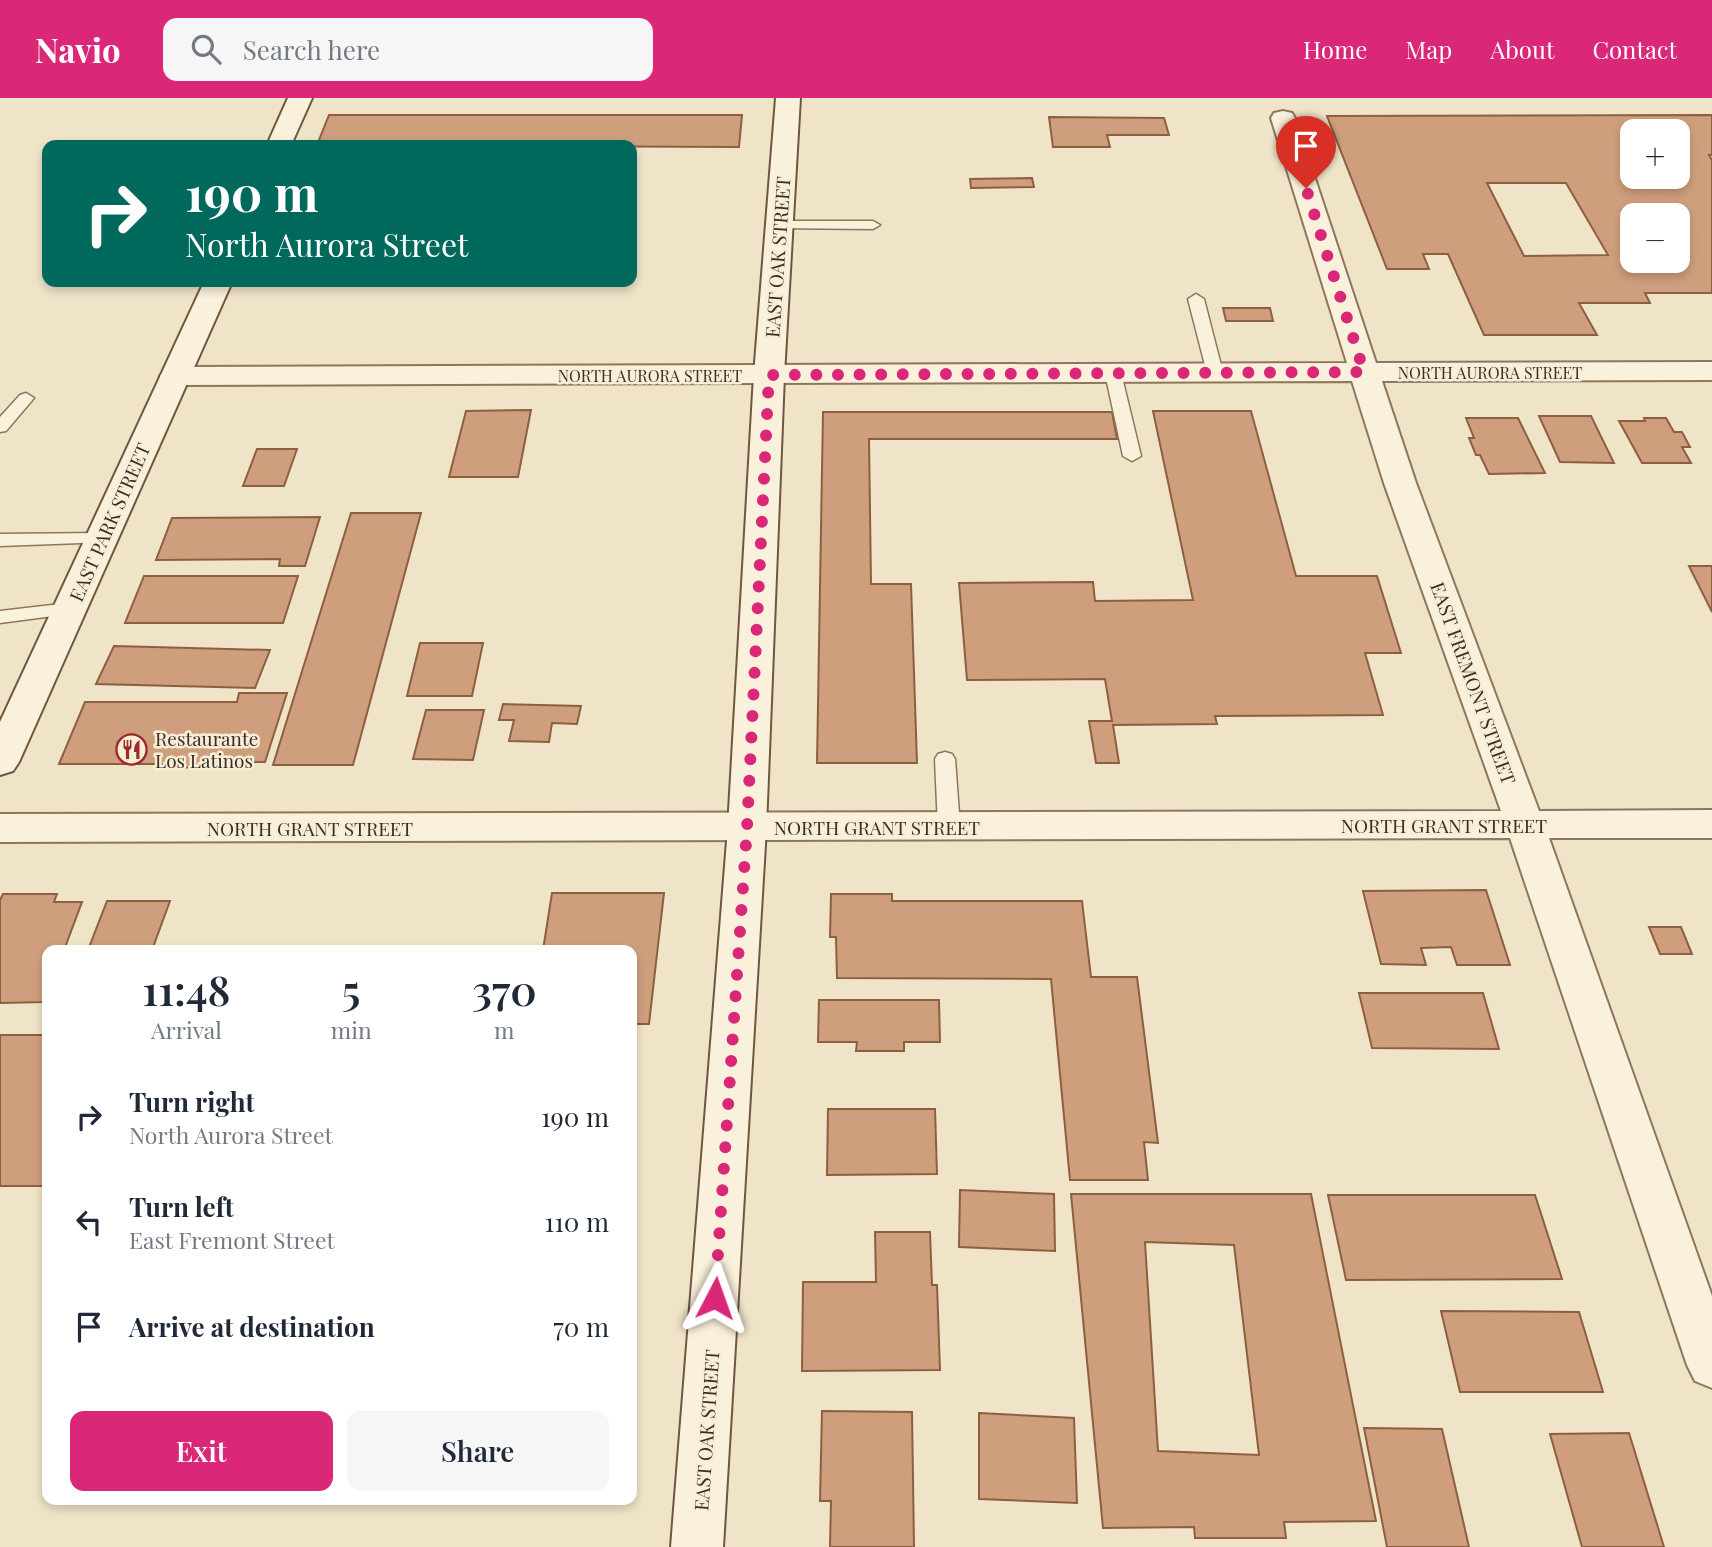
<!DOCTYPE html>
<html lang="en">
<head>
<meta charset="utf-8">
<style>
	body { margin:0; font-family:"Playfair Display",serif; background:#f6f6f7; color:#1f2937; height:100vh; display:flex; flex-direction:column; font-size:26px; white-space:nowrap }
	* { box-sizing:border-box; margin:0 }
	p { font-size:23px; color:#747a83 }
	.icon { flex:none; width:38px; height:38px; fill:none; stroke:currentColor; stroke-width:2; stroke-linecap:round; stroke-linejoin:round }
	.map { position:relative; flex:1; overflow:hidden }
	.sheet { position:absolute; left:42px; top:847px; width:595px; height:560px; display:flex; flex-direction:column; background:#fff; border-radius:14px; box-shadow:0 4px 10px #0003 }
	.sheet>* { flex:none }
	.banner { position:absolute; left:42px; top:42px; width:595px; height:147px; border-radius:14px; box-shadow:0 4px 10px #0003; background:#00695c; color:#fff; overflow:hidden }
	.controls { position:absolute; left:1620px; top:21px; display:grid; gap:14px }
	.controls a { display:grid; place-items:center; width:70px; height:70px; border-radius:14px; background:#fff; box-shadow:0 4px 10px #0003; font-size:35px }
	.pin { position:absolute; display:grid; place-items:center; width:60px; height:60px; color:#fff; margin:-72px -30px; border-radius:50% 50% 50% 0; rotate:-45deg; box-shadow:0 0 7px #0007 }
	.pin .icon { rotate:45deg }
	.me { position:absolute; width:77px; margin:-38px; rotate:4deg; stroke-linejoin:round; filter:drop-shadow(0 0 5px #0008) }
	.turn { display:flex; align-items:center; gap:24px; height:147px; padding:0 28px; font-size:32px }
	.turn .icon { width:91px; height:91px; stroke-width:2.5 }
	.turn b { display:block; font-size:49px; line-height:60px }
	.eta { display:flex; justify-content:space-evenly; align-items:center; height:119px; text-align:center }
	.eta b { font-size:42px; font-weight:600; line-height:49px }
	.button { display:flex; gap:14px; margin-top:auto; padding:14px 28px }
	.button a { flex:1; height:80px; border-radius:14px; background:#db2777; color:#fff; font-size:28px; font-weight:600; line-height:80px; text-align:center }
	.button a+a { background:#f6f6f7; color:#1f2937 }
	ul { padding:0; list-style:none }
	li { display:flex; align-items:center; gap:21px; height:105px; padding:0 28px }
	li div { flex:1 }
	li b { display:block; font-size:26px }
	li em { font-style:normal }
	header { display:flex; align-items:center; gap:42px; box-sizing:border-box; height:98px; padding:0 35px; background:#db2777; color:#fff }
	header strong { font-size:33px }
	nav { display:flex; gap:38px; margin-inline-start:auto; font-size:24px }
	.search { width:490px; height:63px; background:#f6f6f7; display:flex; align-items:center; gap:18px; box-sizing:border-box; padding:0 24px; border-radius:14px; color:#747a83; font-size:26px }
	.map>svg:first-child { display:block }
	.building { fill:#cf9f7d; stroke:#8d5f41; stroke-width:2; fill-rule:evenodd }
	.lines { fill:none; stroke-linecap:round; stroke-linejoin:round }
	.lane-casing { stroke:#8d765c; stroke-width:3 }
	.street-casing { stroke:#8d765c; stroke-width:4 }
	.secondary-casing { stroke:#6f573f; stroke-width:4 }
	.lane { fill:#faf1dc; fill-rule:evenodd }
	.street { fill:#faf1dc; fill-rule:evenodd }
	.secondary { fill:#faf1dc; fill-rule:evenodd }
	.route { stroke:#db2777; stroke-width:12; stroke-dasharray:0 21.6 }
	.labels { text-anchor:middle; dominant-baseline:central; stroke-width:5; stroke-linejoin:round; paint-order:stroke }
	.far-street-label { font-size:16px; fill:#3d2e20; stroke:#f7eed8 }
	.street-label { font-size:19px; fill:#3d2e20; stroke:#f7eed8 }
	.poi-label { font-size:19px; fill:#3d2e20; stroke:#f7eed8; text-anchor:start }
</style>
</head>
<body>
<header>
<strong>Navio</strong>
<div class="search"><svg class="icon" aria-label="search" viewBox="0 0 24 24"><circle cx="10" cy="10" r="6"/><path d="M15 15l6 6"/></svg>Search here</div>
<nav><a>Home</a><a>Map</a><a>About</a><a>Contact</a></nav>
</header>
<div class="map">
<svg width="1712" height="1449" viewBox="0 0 1712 1449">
	<rect width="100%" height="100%" fill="#f0e4c8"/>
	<!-- building -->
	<path class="building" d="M329 17H742L739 49 317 47Z
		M1712 17V57H1709L1712 62V195H1645L1650 205H1579L1597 237H1484L1448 156H1423L1429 171H1387L1327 18ZM1633 33H1678V79H1633ZM1487 85H1566L1608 157 1524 158ZM1633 117H1678V163H1633Z
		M1049 19 1164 20 1169 37H1107L1110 49H1053Z
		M1032 80 1034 89 971 90 970 81Z
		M1223 210H1270L1273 223H1226Z
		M531 312 518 379H449L466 313Z
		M1153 313H1251L1296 478H1377L1401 555H1365L1383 617 1215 618 1217 626 1113 627 1119 665H1096L1089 623H1112L1105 581 967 582 959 485 1093 484 1095 503 1193 502Z
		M823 314H1112L1117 341H869L871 486H911L917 665H817Z
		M1539 318H1591L1614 365 1560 364Z
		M1466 320H1518L1545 375 1489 376 1480 357H1476L1469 340H1474Z
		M1644 320H1666L1674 334H1682L1690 349H1682L1691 365H1642L1619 323H1645Z
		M257 351H297L284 388H243Z
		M351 415H421L353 667H273Z
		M320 419 305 468H279L280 461 156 462 172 420Z
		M1689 468H1712V514Z
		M144 478H298L283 525H125Z
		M420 545H483L472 598H407Z
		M114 548 270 552 255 590 96 586Z
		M239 595H287L265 664H217L215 670 167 669 169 666H59L85 604H237Z
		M503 606 581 608 577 626 552 625 549 644 509 643 514 622H499Z
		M426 612H484L473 662 413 661Z
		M1486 792 1510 867H1457L1451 849 1421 850 1426 867 1381 866 1363 793Z
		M552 795H664L649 926H632V852H543Z
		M3 796H57L54 804H82L64 852H47L45 904 0 905V802Z
		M831 796H892V803H1082L1091 879H1137L1158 1045 1144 1044 1148 1082H1070L1051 881 837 880 836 839H830Z
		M107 803H170L152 852H88Z
		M1649 829H1681L1692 856H1660Z
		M1359 895H1483L1499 951 1372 950Z
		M819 902H939L940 944H904V953H856L857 944H818Z
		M0 937H47V1088H0Z
		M828 1011H935L937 1076 827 1077Z
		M960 1092 1054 1096 1055 1153 959 1149Z
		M1071 1096H1311L1376 1423 1284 1424 1286 1440H1195L1194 1429 1103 1430ZM1145 1144 1234 1147 1259 1357 1158 1353Z
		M1328 1097H1535L1562 1181 1346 1182Z
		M875 1134H930L932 1187H937L940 1272 802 1273 803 1184H876Z
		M1441 1213 1579 1214 1603 1294H1460Z
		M822 1313 912 1314 914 1449H830L831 1403H820Z
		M979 1315 1074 1320 1077 1405 979 1401Z
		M1364 1330 1442 1331 1469 1449H1387Z
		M1629 1335 1664 1449H1582L1550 1336Z
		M328 1402H443L442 1406H327Z"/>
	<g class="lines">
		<defs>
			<path id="lane" d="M779 123H873L880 127 873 131 774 130 772 127Z
				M1196 196 1204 201 1223 275 1221 278H1209L1207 275 1188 201Z
				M1113 270 1121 275 1141 358 1132 363 1123 358 1105 275Z
				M26 295 34 300 6 333 0 334V319L20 297Z
				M102 435 111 440 108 444 0 448V436Z
				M69 505 78 511 76 515 0 525V513Z
				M945 654 952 656 955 661 960 729 956 734 949 737 942 734 938 729 935 661 938 656Z"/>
			<path id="street" d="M1283 13 1292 15 1295 20 1376 265 1712 264V282L1382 283 1416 385 1539 713 1712 712V740H1549L1712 1198V1290L1695 1283 1687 1267 1510 740 0 744V716L1501 713 1384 385 1352 283 175 287 165 284 160 278 165 272 175 269 1347 265 1271 20 1274 15Z"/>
			<path id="secondary" d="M288 0H312L291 47H267Z
				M776 0H800L784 277 766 730 723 1449H671L728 730 754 277Z
				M204 184H232L19 664 13 673 0 677V624Z"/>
		</defs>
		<!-- lane casing -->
		<use href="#lane" class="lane-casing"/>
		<!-- street casing -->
		<use href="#street" class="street-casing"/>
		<!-- secondary casing -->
		<use href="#secondary" class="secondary-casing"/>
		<!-- lane -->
		<use href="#lane" class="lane"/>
		<!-- street -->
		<use href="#street" class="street"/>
		<!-- secondary -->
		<use href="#secondary" class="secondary"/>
	</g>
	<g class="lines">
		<!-- route -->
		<path class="route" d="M715 1200 747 730 769 277 1364 274 1306 90"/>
	</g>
	<!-- icons -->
	<defs>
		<symbol id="restaurant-ring" viewBox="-11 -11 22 22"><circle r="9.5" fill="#f7eed8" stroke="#9e2a2b" stroke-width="1.5"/><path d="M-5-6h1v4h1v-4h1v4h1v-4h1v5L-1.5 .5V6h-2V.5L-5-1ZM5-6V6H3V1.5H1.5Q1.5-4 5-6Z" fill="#9e2a2b"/></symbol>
	</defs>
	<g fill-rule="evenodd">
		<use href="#restaurant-ring" x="114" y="634" width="35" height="35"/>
	</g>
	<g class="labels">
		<!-- far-street labels -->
		<g class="far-street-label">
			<text x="1490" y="274">NORTH AURORA STREET</text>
			<text x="650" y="277">NORTH AURORA STREET</text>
		</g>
		<!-- street labels -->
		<g class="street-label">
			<text transform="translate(777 159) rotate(-86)">EAST OAK STREET</text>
			<text transform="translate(109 424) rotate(-66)">EAST PARK STREET</text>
			<text transform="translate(1474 585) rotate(70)">EAST FREMONT STREET</text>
			<text x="1444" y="727">NORTH GRANT STREET</text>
			<text x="877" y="729">NORTH GRANT STREET</text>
			<text x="310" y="730">NORTH GRANT STREET</text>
			<text transform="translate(706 1332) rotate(-86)">EAST OAK STREET</text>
		</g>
		<!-- poi labels -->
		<g class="poi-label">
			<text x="155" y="640">Restaurante<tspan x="155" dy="22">Los Latinos</tspan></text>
		</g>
	</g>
</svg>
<div class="controls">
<a>+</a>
<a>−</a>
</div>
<div class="pin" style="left:1306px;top:90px;background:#d93025"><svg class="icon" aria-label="arrive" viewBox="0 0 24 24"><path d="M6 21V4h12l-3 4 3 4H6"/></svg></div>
<svg class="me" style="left:715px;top:1200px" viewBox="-20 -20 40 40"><path d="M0-17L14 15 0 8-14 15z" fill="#db2777" stroke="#fff" stroke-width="4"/></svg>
<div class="banner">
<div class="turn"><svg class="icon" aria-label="right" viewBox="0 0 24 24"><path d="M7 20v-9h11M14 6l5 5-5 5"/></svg><div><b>190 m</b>North Aurora Street</div></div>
</div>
<section class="sheet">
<div class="eta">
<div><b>11:48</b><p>Arrival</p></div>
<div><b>5</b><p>min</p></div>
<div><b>370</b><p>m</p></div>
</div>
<ul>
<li><svg class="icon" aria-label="right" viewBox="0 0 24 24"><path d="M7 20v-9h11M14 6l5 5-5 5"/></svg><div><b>Turn right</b><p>North Aurora Street</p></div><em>190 m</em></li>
<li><svg class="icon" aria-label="left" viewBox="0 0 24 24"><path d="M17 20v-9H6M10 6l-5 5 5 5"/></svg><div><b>Turn left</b><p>East Fremont Street</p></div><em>110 m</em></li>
<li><svg class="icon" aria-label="arrive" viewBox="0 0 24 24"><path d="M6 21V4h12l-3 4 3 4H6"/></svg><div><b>Arrive at destination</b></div><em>70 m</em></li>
</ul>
<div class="button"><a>Exit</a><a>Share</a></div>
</section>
</div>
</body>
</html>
